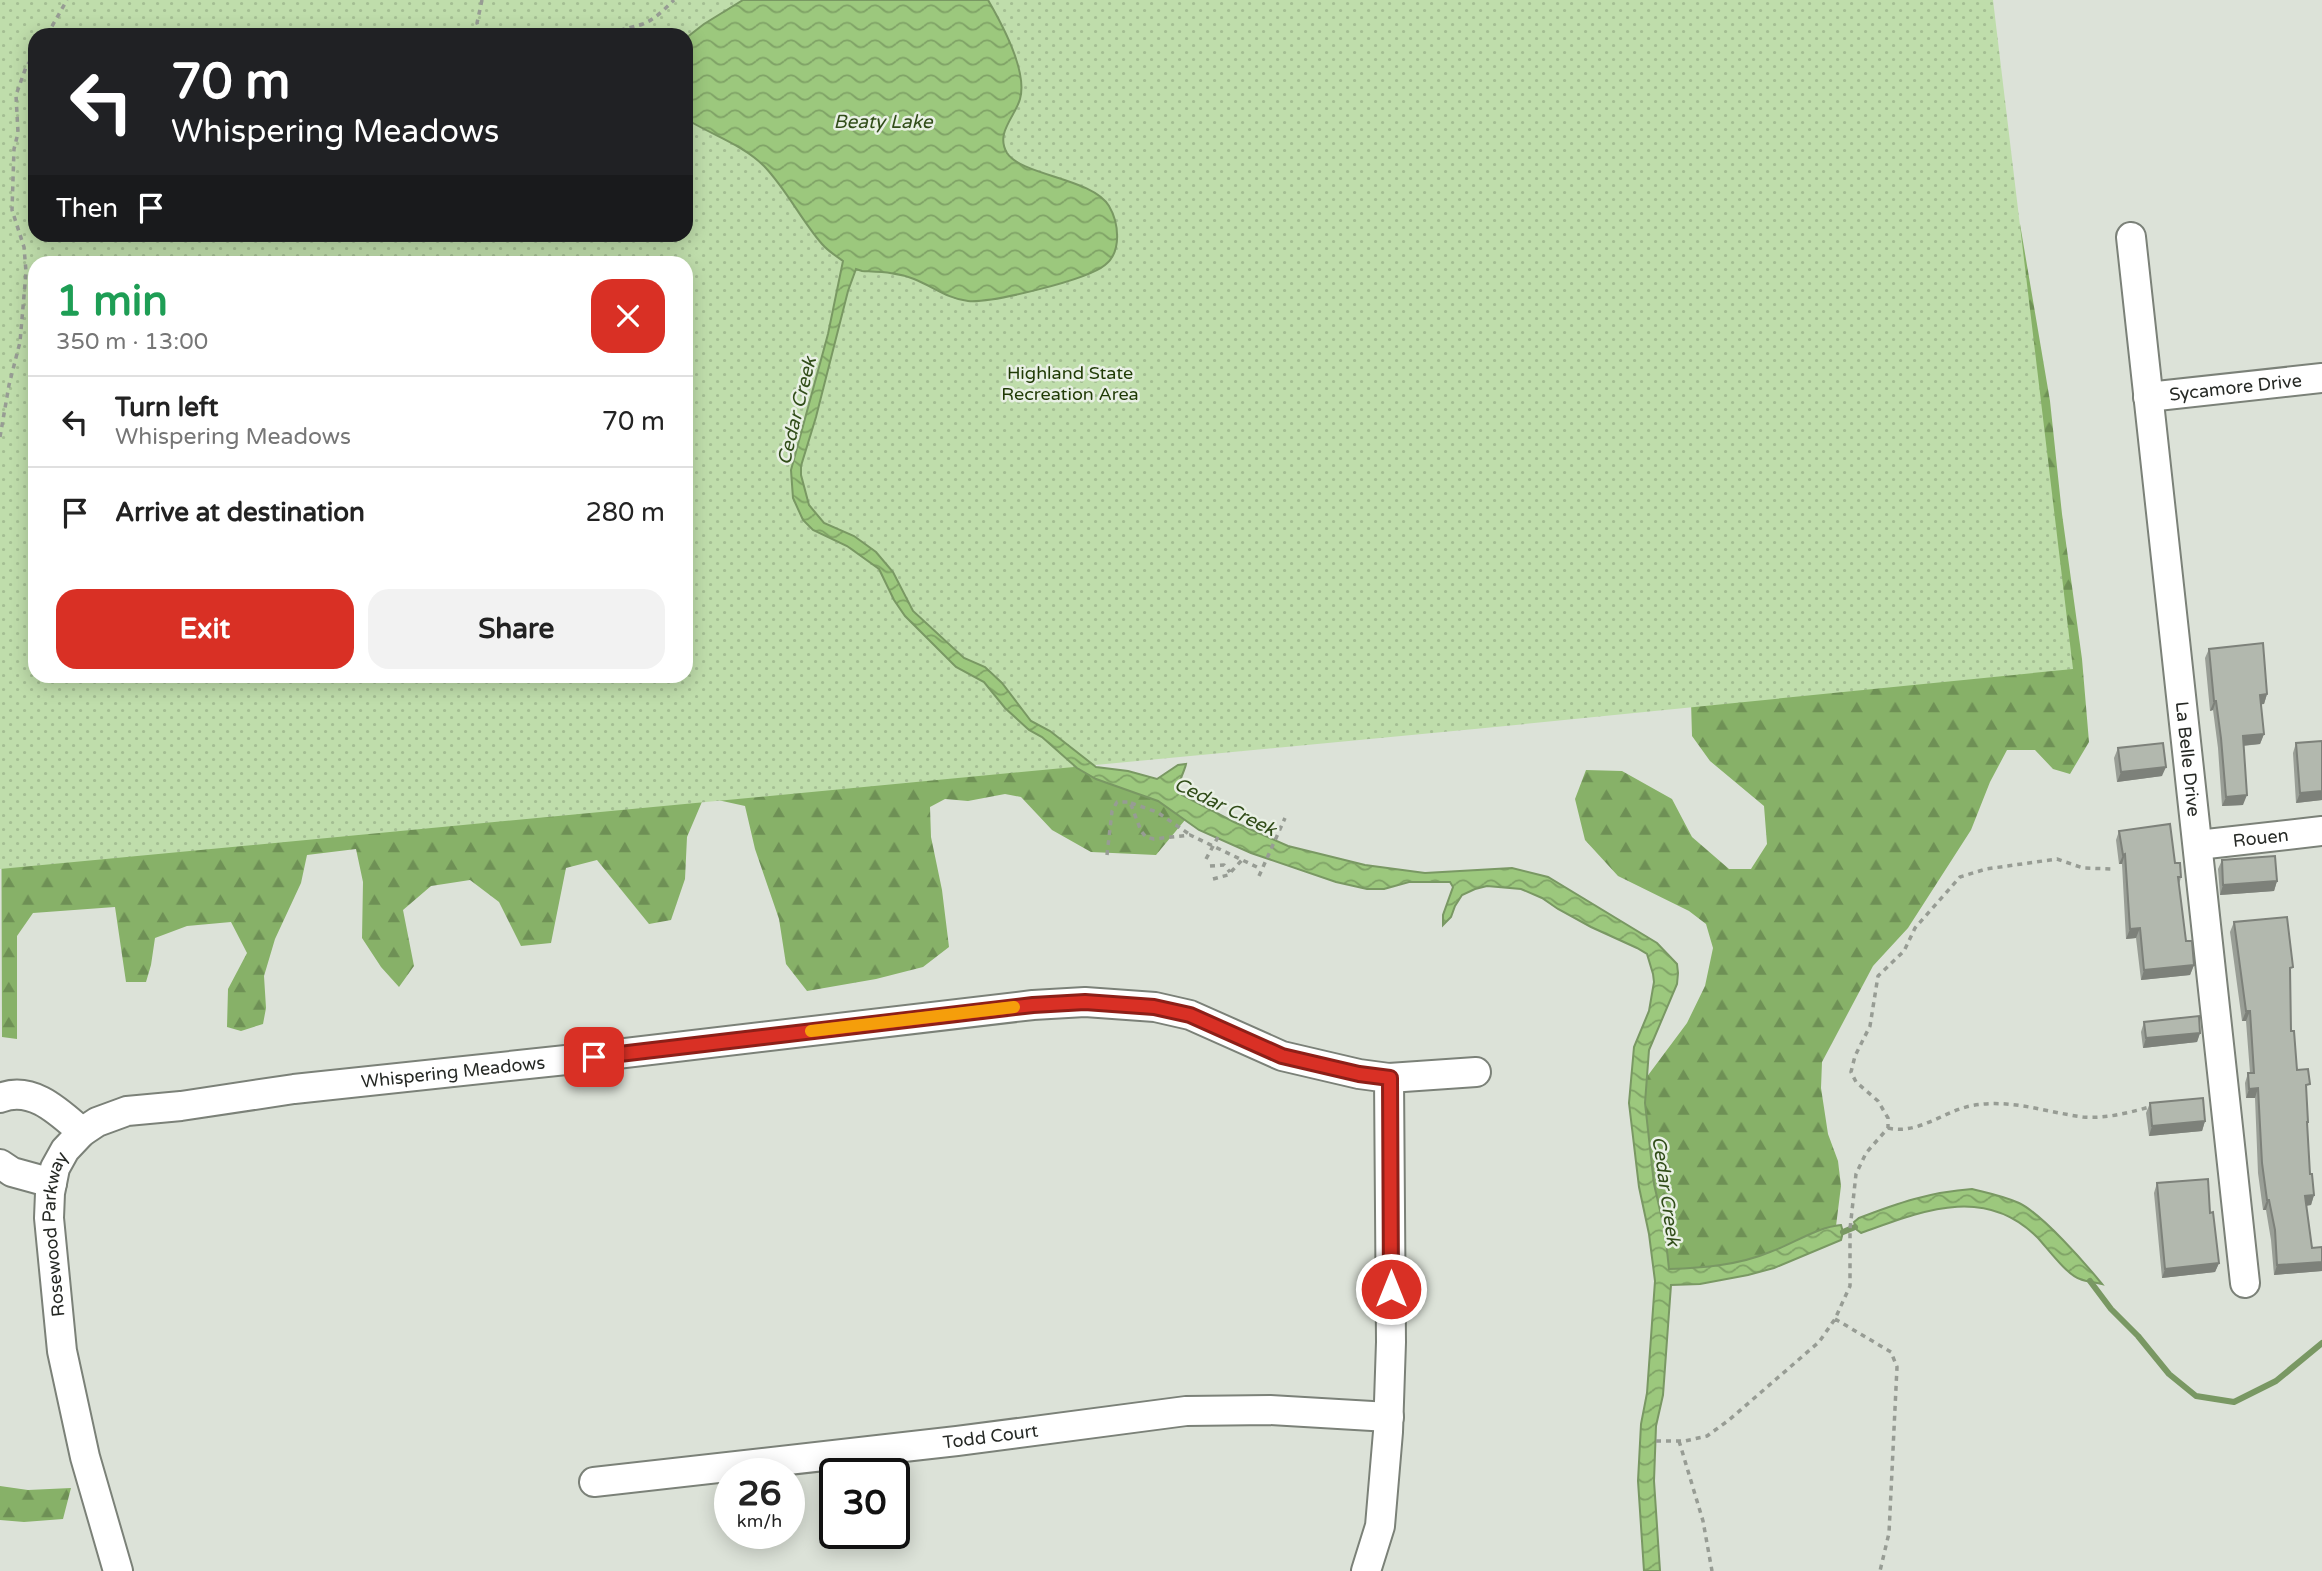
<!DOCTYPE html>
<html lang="en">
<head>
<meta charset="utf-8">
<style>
	body { margin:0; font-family:"Varela Round",sans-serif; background:#f2f2f2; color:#222; height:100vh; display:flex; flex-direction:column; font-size:26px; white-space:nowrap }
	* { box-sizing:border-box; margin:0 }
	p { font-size:23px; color:#767676 }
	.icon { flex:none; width:38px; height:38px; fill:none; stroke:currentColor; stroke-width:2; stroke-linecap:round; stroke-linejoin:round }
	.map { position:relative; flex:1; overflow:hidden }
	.details { position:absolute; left:28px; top:256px; width:665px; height:427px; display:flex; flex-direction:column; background:#fff; border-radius:21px; box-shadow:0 4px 18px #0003 }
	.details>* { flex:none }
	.hud { position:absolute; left:28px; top:28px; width:665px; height:214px; border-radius:21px; box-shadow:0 4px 18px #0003; background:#202124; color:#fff; overflow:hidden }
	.speed { position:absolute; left:714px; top:1458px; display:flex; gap:14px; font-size:35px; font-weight:700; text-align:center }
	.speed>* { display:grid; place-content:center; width:91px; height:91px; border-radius:50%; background:#fff; box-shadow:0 4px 18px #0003; line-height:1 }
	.speed small { font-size:18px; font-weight:400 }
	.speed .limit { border:4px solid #111; border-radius:10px; background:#fff; color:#111 }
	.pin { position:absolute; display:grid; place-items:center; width:60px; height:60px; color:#fff; margin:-30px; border-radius:14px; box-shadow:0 4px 10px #0006 }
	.me { position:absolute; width:77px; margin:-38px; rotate:0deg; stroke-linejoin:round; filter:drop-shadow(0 0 5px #0008) }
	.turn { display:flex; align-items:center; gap:24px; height:147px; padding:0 28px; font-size:32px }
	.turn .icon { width:91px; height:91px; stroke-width:2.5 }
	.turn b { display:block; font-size:49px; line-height:60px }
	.then { display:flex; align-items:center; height:66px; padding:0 28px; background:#0003; gap:14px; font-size:26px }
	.round { display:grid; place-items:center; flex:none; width:74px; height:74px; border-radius:21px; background:#f2f2f2 }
	.headline { display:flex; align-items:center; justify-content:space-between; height:119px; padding:0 28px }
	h1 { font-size:42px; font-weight:700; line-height:52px; color:#1e9e55 }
	.primary-button { display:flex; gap:14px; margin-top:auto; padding:14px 28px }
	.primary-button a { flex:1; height:80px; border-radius:21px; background:#d93025; color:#fff; font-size:28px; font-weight:700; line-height:80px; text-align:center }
	.primary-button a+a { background:#f2f2f2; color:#222 }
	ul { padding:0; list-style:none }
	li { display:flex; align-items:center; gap:21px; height:91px; padding:0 28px; border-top:2px solid #e0e0e0 }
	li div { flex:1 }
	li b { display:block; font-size:26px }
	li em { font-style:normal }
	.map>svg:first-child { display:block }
	.forest { fill:url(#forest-firs) }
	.park { fill:url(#park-dots); fill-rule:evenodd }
	.water { fill:url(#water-waves); stroke:#799863; stroke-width:2 }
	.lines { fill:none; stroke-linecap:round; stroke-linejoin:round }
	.stream { stroke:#799863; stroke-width:6 }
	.minor-casing { stroke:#7b8178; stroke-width:32 }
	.path { stroke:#979c94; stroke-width:3.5; stroke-dasharray:5 5; stroke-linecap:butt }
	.minor { stroke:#fff; stroke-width:28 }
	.wall { fill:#999e96 }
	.shaded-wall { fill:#7d817a }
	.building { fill:#b2b8ae; stroke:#7d817a; stroke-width:2 }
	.route-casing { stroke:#8d1f18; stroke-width:18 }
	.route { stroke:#d93025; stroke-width:12 }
	.slow { stroke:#f59e0b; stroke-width:12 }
	.labels { text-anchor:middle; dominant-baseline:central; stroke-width:5; stroke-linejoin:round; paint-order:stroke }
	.park-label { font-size:18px; fill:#1f3a04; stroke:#e9f0e5 }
	.street-label { font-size:18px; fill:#262925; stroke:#e9f0e5 }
	.water-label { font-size:19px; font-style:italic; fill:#314d19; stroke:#e9f0e5 }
</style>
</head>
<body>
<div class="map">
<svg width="2322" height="1571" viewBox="0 0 2322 1571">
	<defs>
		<pattern id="forest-firs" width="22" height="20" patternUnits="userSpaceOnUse" patternTransform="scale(1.75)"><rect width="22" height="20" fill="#87b168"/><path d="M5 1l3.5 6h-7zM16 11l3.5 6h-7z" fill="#6e9055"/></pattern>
		<pattern id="park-dots" width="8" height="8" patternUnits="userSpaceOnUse" patternTransform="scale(1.75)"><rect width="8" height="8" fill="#bfddab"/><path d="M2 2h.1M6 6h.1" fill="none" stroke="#a4be93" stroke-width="1.8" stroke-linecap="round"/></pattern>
		<pattern id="water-waves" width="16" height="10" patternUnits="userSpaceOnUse" patternTransform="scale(1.75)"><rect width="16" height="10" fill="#9cc87d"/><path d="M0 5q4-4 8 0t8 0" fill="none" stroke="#7fa266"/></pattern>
	</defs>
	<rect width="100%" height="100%" fill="#dce2d8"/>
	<!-- forest -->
	<path class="forest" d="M2020 224 2050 401 2062 514 2082 659 2089 742 2070 774 2053 769 2035 750H2007L1990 782 1971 830 1908 928 1873 966 1822 1062 1821 1088 1828 1134 1838 1161 1841 1186 1836 1226C1814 1233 1793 1244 1771 1252 1739 1265 1703 1268 1669 1269L1665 1232 1654 1184 1650 1154 1645 1103 1646 1078 1687 1023 1705 986 1713 948 1706 924 1689 911 1618 876 1585 840 1575 799 1586 770 1622 771 1672 799 1692 837 1729 869H1751L1767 844 1764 806 1710 761 1692 736 1690 667 2001 271Z
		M0 330 35 676H686L1067 758C1093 784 1127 785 1158 801 1167 805 1176 814 1185 820L1156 855 1091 852 1052 830 1021 797 1005 794 968 801 945 799 930 807 931 837 942 890 949 947 923 967 876 979 807 991 786 964 779 919 755 849 745 806 704 797 687 837 685 879 671 920 649 924 597 860 566 868 551 943 521 946 499 902 470 880 431 886 403 910 414 966 399 987 381 967 362 938 363 882 356 849 307 855 301 883 275 939 264 976 266 1008 263 1024 241 1031 227 1027 228 989 247 953 231 922 187 926 155 938 151 965 146 982H126L115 907 33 913 17 936V1039L2 1037Z
		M0 1486 28 1490 71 1488 63 1519 24 1522 0 1520Z"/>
	<!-- park -->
	<path class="park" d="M0 0H1993L2073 669 1485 728 0 869ZM35 35H686V234H35ZM35 262H686V676H35Z"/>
	<!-- water -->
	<path class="water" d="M743 0H988C1002 24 1028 71 1020 99 1015 117 995 133 1007 153 1022 176 1092 178 1109 206 1119 223 1122 252 1105 265 1087 280 992 303 968 301 948 299 932 286 914 279 897 272 880 272 862 271L856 269 848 291 816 417 801 466V475L809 505 824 523 854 536 876 552 893 572 913 611 964 658 985 667 1002 683 1031 721 1050 731 1096 767 1128 771 1157 779 1178 765 1186 764C1184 774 1175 784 1182 795L1234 822 1288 846 1365 865 1425 873 1512 868 1548 877 1657 943 1677 964 1678 973 1677 984 1649 1050 1645 1103 1654 1184 1665 1232 1669 1269C1703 1268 1739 1265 1770 1252 1793 1244 1817 1227 1841 1225L1843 1232 1841 1240 1774 1268 1748 1275 1700 1284 1671 1285 1663 1395 1656 1426 1654 1481 1660 1571H1644L1638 1481 1641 1424 1647 1393 1655 1281 1649 1234 1639 1187 1629 1103 1634 1047 1649 1011 1654 982 1653 974 1647 954 1637 948 1591 927 1558 909 1542 898 1521 889 1487 886 1475 889 1462 895 1455 906 1451 917 1443 925V915L1453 887 1450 882H1409L1384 889H1367L1336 882 1251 853 1199 830 1158 801 1096 779 1077 768 1042 737 1029 730 1005 708 984 682 956 667 905 616 894 600 879 569 847 546 813 530 803 520 793 498 791 470 828 334 843 261C836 256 828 251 822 244 801 220 787 190 764 166 743 145 712 135 686 119V38L704 24Z
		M1972 1189C1988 1193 2004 1196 2019 1203 2042 1214 2085 1263 2102 1284 2095 1282 2087 1282 2080 1279 2067 1275 2048 1249 2038 1238 1985 1184 1922 1211 1861 1233L1857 1230 1854 1222 1859 1218C1898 1203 1930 1192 1972 1189Z"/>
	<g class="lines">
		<!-- stream -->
		<path class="stream" d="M1843 1232 1855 1227
			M2090 1281 2111 1309 2138 1336 2169 1374 2196 1396 2234 1402 2276 1381 2322 1343"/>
		<defs>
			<g id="minor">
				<path id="s1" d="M2131 237 2245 1283"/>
				<path id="s2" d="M2148 397 2322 378"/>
				<path id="s3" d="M2198 845 2322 831"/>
				<path d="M1389 1078 1476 1072"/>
				<path d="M0 1098C32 1085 59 1112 82 1132"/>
				<path d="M0 1164 12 1172 52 1183"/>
				<path id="s4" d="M594 1482 957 1441 1186 1411 1270 1410 1389 1417"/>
				<path id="s5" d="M118 1571 85 1457 62 1351 49 1218 50 1193 55 1168 65 1150 82 1132 97 1122 127 1111 181 1106 294 1089 566 1060 1033 1005 1085 1002 1155 1007 1190 1015 1282 1056 1359 1074 1389 1078 1391 1342 1388 1432 1380 1526 1366 1571"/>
			</g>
		</defs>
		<!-- minor casing -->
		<use href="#minor" class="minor-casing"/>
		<!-- path -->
		<path class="path" d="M482 0 477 23 482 35
			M47 35 67 0
			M611 35C622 28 631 28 643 24 655 19 665 9 674 0
			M0 437 9 385 20 342 26 272 24 247 12 210 14 149 18 133 16 95 26 67 35 54
			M1131 803 1157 812 1189 834
			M1107 855 1112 811 1117 802H1130L1141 831 1146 837 1154 839 1190 835 1261 869
			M1206 859 1218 837
			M1210 866 1224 865 1230 872
			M1259 876 1285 818
			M1213 879 1228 875 1242 860
			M1888 1128C1917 1135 1943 1112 1970 1106 2009 1098 2045 1112 2083 1117 2107 1119 2131 1112 2153 1106
			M1835 1319 1891 1352 1897 1367 1889 1533 1880 1571
			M1656 1441H1685L1707 1436 1729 1420 1819 1342 1835 1319 1850 1286V1229L1856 1174 1866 1153 1888 1128V1118L1878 1101 1856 1082 1851 1072 1855 1056 1870 1026 1878 976 1904 951 1915 928 1960 877 1986 869 2057 859 2083 868 2113 869
			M1679 1441 1703 1521 1712 1571"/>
		<!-- minor -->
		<use href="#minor" class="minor"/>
	</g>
	<!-- wall -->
	<path class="wall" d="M2209 649 2267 694 2264 704H2261L2264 734 2260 744 2243 746V805L2222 806 2218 748 2213 710 2210 711 2205 658Z
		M2322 741V800L2296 803 2293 753 2296 743Z
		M2118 748 2162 776 2117 782 2114 758Z
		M2119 831 2175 863 2181 877 2179 885 2186 941 2194 965 2190 975 2141 980 2136 938 2126 939 2122 864H2119L2116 840Z
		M2222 860 2277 881 2274 891 2220 895 2218 869Z
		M2234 922 2290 974 2291 1031 2297 1070 2306 1093 2307 1126 2310 1174 2314 1195 2311 1205 2306 1206 2312 1248 2322 1247V1271L2274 1275 2271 1240 2266 1210H2263L2258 1173 2255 1098H2246L2245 1083 2248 1073H2250L2246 1021H2242L2230 932Z
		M2144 1022 2200 1033 2197 1042 2143 1048 2141 1032Z
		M2150 1103 2205 1121 2202 1131 2149 1136 2146 1113Z
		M2157 1183 2210 1213 2219 1263 2215 1272 2162 1278 2154 1193Z"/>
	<!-- shaded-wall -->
	<path class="shaded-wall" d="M2267 694 2264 704 2257 705 2260 695Z
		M2214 701H2216L2213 710 2210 711Z
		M2264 734 2260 744 2239 746 2243 736Z
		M2166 767 2162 776 2117 782 2121 772Z
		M2322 791V800L2296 803 2300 793Z
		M2247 795 2243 805 2222 806 2226 797Z
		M2125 854 2122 864H2119L2123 855Z
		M2277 881 2274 891 2220 895 2223 885Z
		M2140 928 2136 938 2126 939 2130 929Z
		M2194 965 2190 975 2141 980 2144 970Z
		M2246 1011H2250L2246 1021H2242Z
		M2200 1033 2197 1042 2143 1048 2146 1038Z
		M2258 1088 2255 1098H2246L2249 1089Z
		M2205 1121 2202 1131 2149 1136 2152 1126Z
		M2314 1195 2311 1205 2302 1206 2305 1196Z
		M2267 1200H2269L2266 1210H2263Z
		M2322 1262V1271L2274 1275 2277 1265Z
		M2219 1263 2215 1272 2162 1278 2165 1269Z"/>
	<!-- building -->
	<path class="building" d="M2263 643 2267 694 2260 695 2264 734 2243 736 2247 795 2226 797 2221 738 2216 701H2214L2209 649Z
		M2322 741V791L2300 793 2296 743Z
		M2163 743 2166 767 2121 772 2118 748Z
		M2170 824 2175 863H2180L2181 877H2178L2186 941H2192L2194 965 2144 970 2140 928 2130 929 2125 854 2123 855 2119 831Z
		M2275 856 2277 881 2223 885 2222 860Z
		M2287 917 2293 967 2290 968 2291 1031H2294L2297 1070 2308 1069 2310 1084 2306 1085 2308 1122H2307L2310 1174H2312L2314 1195 2305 1196 2312 1248 2322 1247V1262L2277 1265 2275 1230 2269 1200H2267L2262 1163 2258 1088 2249 1089 2248 1073H2254L2250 1011H2246L2234 922Z
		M2199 1016 2200 1033 2146 1038 2144 1022Z
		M2203 1098 2205 1121 2152 1126 2150 1103Z
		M2208 1179 2210 1213 2213 1212 2219 1263 2165 1269 2157 1183Z"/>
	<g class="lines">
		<defs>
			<path id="route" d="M594 1057 1033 1005 1085 1002 1154 1007 1190 1015 1282 1056 1359 1074 1390 1078 1391 1289"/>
		</defs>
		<!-- route casing -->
		<use href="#route" class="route-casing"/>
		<!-- route -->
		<use href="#route" class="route"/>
		<!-- slow -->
		<path class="slow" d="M811 1031 1014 1007"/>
	</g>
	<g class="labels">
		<!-- park labels -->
		<g class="park-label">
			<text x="1070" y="373">Highland State<tspan x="1070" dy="21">Recreation Area</tspan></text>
		</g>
		<!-- street labels -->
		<g class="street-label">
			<text stroke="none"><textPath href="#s2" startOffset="88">Sycamore Drive</textPath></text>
			<text stroke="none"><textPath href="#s1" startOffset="525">La Belle Drive</textPath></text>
			<text stroke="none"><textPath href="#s3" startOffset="63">Rouen</textPath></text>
			<text stroke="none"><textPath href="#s5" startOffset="835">Whispering Meadows</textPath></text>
			<text stroke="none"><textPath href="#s5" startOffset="345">Rosewood Parkway</textPath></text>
			<text stroke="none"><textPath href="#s4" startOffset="399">Todd Court</textPath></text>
		</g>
		<!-- water labels -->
		<g class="water-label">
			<text x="883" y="122">Beaty Lake</text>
			<text transform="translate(797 411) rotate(-76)">Cedar Creek</text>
			<text transform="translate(1225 807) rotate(26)">Cedar Creek</text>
			<text transform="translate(1666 1191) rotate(82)">Cedar Creek</text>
		</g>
	</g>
</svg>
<div class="speed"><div>26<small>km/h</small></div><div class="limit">30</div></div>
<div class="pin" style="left:594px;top:1057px;background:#d93025"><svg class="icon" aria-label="arrive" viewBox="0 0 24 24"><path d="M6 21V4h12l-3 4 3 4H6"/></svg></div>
<svg class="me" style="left:1391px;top:1289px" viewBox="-20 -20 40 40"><circle r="17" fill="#d93025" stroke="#fff" stroke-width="3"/><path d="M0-11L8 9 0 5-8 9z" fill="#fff"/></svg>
<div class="hud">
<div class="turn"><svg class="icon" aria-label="left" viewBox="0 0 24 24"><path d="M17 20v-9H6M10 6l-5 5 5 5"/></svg><div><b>70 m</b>Whispering Meadows</div></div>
<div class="then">Then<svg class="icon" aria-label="arrive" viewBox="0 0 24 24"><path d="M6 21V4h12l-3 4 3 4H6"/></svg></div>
</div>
<section class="details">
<div class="headline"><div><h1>1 min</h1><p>350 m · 13:00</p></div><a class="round" style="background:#d93025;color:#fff"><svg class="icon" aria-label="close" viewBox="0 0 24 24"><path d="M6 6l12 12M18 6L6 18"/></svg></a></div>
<ul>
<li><svg class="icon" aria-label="left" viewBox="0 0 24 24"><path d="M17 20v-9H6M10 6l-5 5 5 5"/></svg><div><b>Turn left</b><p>Whispering Meadows</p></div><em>70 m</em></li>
<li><svg class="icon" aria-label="arrive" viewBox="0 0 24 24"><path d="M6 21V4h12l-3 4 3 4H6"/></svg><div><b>Arrive at destination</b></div><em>280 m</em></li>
</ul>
<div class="primary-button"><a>Exit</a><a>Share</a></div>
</section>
</div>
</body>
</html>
